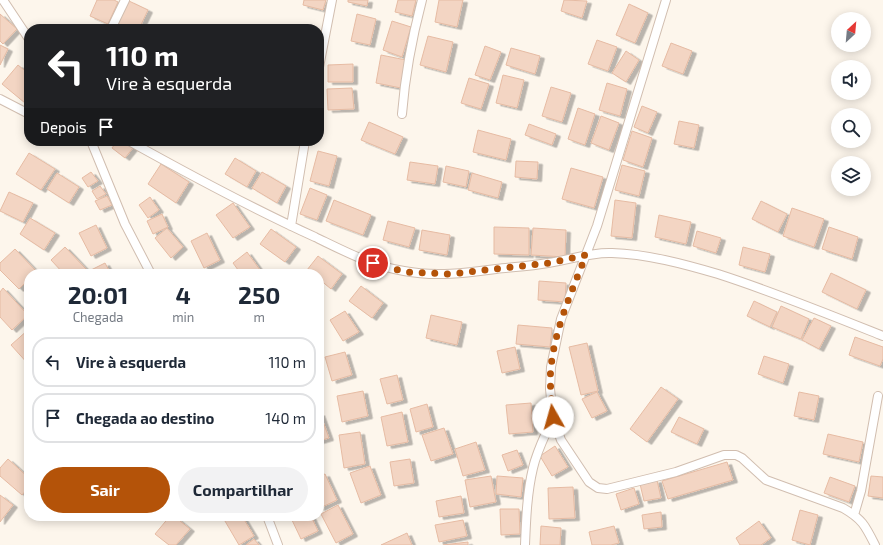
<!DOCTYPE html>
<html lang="pt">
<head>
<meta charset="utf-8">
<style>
	body { margin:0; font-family:"Exo 2",sans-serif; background:#f2f2f3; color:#1f2937; height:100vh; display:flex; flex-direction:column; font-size:15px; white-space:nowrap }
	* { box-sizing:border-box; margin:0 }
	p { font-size:13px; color:#747a83 }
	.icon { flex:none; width:22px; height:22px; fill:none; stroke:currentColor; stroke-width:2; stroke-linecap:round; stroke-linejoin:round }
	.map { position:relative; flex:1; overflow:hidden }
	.panel { position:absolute; left:24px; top:269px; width:300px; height:252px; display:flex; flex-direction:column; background:#fff; border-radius:16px; box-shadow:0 2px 10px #0003 }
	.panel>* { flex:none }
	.banner { position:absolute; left:24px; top:24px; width:300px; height:122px; border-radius:16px; box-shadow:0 2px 10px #0003; background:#202124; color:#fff; overflow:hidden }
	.needle { width:26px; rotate:26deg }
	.controls { position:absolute; left:831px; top:12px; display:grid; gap:8px }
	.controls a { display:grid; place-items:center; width:40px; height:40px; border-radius:50%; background:#fff; box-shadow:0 2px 10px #0003; font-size:20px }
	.pin { position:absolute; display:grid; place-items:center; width:34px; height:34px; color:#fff; margin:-17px; border:2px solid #fff; border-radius:50%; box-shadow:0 1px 4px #0007 }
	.me { position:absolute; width:44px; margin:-22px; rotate:353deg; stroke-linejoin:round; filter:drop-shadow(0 0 3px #0008) }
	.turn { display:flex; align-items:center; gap:14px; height:84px; padding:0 16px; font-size:18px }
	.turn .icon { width:52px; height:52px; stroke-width:2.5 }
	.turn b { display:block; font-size:28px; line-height:34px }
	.then { display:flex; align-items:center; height:38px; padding:0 16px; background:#0003; gap:8px; font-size:15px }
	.eta { display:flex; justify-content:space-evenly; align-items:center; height:68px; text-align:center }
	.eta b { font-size:24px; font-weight:700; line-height:28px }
	.action { display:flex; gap:8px; margin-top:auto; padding:8px 16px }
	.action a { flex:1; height:46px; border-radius:24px; background:#b45309; color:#fff; font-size:16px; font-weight:700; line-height:46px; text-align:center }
	.action a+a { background:#f2f2f3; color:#1f2937 }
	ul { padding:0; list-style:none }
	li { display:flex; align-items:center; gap:12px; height:50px; margin:0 8px 6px; padding:0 8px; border:2px solid #e0e1e3; border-radius:16px }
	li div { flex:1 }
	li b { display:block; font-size:15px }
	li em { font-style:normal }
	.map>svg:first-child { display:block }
	.building { fill:#f3d5c3; stroke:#e6bba3; filter:url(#shadow) }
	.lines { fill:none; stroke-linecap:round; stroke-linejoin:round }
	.minor-casing { stroke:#d1beb0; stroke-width:10 }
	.minor { stroke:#fff; stroke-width:8 }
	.route { stroke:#b45309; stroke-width:7; stroke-dasharray:0 12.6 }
</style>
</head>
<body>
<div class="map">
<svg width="883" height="545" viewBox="0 0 883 545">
	<defs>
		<filter id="shadow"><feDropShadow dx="4.5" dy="2.5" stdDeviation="0" flood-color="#0004"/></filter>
	</defs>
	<rect width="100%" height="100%" fill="#fdf6ec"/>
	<!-- building -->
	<path class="building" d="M97 0H114L118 2 108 24 90 16Z
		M304 0H326L323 10 303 5Z
		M348 0H368L367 6 348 2Z
		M398 0H416L412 16 395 12Z
		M439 0H463L457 27 435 22Z
		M564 0 587 1 582 18 561 11Z
		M129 1 148 10 139 29H120L116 27Z
		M629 4 648 13 635 43 616 35Z
		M0 14 17 29 3 44 0 41Z
		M357 14 376 19 370 45 351 41Z
		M392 21 411 27 402 57 383 50Z
		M212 25 213 29H190Z
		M245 26V29H218V27Z
		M428 36 453 42 446 72 420 65Z
		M597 40 617 47 608 71 588 64Z
		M671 43 692 51 683 74 662 66Z
		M0 45 8 49 0 65Z
		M485 46 501 52 490 80 475 75Z
		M511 48 540 56 535 74 506 65Z
		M626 51 639 60 626 82 612 73Z
		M381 55 406 60 401 88 376 83Z
		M353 64V82H328V65Z
		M18 65 29 74V99L25 103 2 84Z
		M503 75 524 80 517 108 496 103Z
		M469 78 489 84 481 109 461 103Z
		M607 83 627 89 620 116 599 110Z
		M551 87 571 93 562 122 542 116Z
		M352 88 354 109 328 110 327 89Z
		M642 106 657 112 648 133 634 127Z
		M578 108 595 114 585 145 568 139Z
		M601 116 619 123 609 150 591 143Z
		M679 121 699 125 694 148 674 144Z
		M369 122 403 137 395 154 361 140Z
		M529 124 556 134 552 145 525 135Z
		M478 130 511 139 506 160 473 152Z
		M632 131 652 138 643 167 623 160Z
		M117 141H125L133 148 125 158 112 148Z
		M318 151 337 156 329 186 310 181Z
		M29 153 55 169 41 190 16 174Z
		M235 158 256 171 247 187 225 174Z
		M516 161 538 162 537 179 515 177Z
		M410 162 438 166 435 184 407 180Z
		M161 164 189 182 176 203 148 184Z
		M622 165 645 171 639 196 615 190Z
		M446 166 469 171 466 187 443 182Z
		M571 168 603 177 594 208 562 199Z
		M91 172 98 181 88 187 82 178Z
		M262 172 286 186 277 203 252 188Z
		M57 173 79 187 69 203 47 189Z
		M472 173 502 182 498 198 468 190Z
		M100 186 106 194 97 199 92 191Z
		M310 188 327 195 317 220 300 214Z
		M9 192 33 203 23 222 0 211Z
		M107 196 112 205 100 210 95 201Z
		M150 197 159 210 148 218 139 205Z
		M334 200 371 215 363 235 326 221Z
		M615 200 636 203 632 238 611 236Z
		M761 201 787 214 778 232 752 219Z
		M233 203 250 227 233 238 216 215Z
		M792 208 824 219 814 247 783 236Z
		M162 214 168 227 153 234 147 221Z
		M659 215 691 222 686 244 655 237Z
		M30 218 55 233 44 250 20 234Z
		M388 221 415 228 409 247 383 240Z
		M96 225 107 248 91 256 79 233Z
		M494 227 529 228V255L494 254Z
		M829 227 858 237 852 259 822 249Z
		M167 228 183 247 171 258 155 238Z
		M533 228 566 230 565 257 531 255Z
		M271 229 296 247 285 262 260 244Z
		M422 230 450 235 447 255 419 250Z
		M697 231 721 238 716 253 693 246Z
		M207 233 220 260 204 268 191 241Z
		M65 247 86 269 81 274H64L51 260Z
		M743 247 770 254 765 272 739 265Z
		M15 249 37 272 35 274H29V279L19 289 0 270V263Z
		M247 252 263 274H241L233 263Z
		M318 256 342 274 331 289 319 279V274H312L307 270Z
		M105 263 111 274H91L89 271Z
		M831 273 866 290 857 309 822 292Z
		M539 281 566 283 565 302 538 300Z
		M361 286 383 303 372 318 349 301Z
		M3 288 28 315 12 330 0 317V292Z
		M754 301 777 312 770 327 747 316Z
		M781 306 809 319 801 339 772 327Z
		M345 311 359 332 343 341 330 320Z
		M431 315 462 322 457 345 426 338Z
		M814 318 831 326 819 349 802 340Z
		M518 325 552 328 550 347 516 344Z
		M29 329V365L11 345Z
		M855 337 883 347V359L880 366 849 355Z
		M587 343 598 391 581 395 569 347Z
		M515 347 520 369 502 373 497 351Z
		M345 352 352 375 332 381 325 357Z
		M764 356 789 364 783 383 758 374Z
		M397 375 403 400 387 404 380 379Z
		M661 387 678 399 647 442 630 429Z
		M363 391 368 416 342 422 337 396Z
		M597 392 607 411 592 418 582 399Z
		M799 392 819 396 814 420 794 416Z
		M531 403 533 432 509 434 506 405Z
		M427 404 433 427 416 432 410 409Z
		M402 412 408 442 387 446 381 417Z
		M320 413 329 438 319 441V414Z
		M679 417 704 429 697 444 671 432Z
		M444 428 453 454 431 461 422 435Z
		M360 432 365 464 344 468 339 435Z
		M828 434 863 442 859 462 823 454Z
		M476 442 485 470 463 476 455 449Z
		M555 446 568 467 552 476 540 456Z
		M517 450 523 465 508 471 502 455Z
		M8 459 29 478V487L22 495 0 476V468Z
		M410 459 414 483 394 486 390 462Z
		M727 462 733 480 668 499 662 481Z
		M370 466 381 495 361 503 350 473Z
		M325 474 337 500 320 508 319 476Z
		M491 476 496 502 470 507 465 480Z
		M497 476 523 478 521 497 496 494Z
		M871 476 883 477V498L868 496Z
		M830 477 855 486 849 502 824 493Z
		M657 480 661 498 644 501 640 484Z
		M573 487 575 518 549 519 548 488Z
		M634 488 639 504 621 510 616 494Z
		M0 495 13 505 0 522Z
		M461 496 464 513 439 517 436 501Z
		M338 505 353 534 336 543 321 514Z
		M500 509H519L520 534 501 535Z
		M800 510 818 515 810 545 792 540Z
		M661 512 662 527 644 529 642 515Z
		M170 516H174L190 529 176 545H169L155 534Z
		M222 516H242L254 536 239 545Z
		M295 516H311L318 531 301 539 291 518Z
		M463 520 467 536 439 542 435 525Z
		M759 521 771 538 761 545H740L736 538Z
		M541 526 561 528 560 545H540Z
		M614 526 619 543 611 545H592L589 532Z
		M407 533 412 545H381Z
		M254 539 259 545H246Z
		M468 542V545H443Z"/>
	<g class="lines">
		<defs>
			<path id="minor" d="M3 0 29 39
				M666 0 597 226 561 319 551 367 550 389 553 417 561 440 589 482 598 488 607 489 676 472 724 455H736L742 458 766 480 843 508C862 519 865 525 875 545
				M111 29 125 0
				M319 67 332 0
				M0 99 29 114
				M402 114C405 75 412 38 422 0
				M91 141 125 224 151 274
				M129 141C190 175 251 208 315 237 344 251 372 266 404 271 435 277 466 273 496 269 514 267 531 266 548 263 569 260 590 252 612 253 647 254 684 264 718 274 774 292 828 314 883 336
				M291 226 305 141
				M854 515 861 491 878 396
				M267 516 278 545
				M525 545C526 520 527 493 533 468 537 450 546 434 553 417"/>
		</defs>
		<!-- minor casing -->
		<use href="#minor" class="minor-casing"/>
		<!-- minor -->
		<use href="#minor" class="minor"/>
	</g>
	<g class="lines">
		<!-- route -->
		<path class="route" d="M373 263 406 272 450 274 549 263 586 255C572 291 555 328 551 367 549 384 552 400 553 417"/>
	</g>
</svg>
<div class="controls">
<a><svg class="needle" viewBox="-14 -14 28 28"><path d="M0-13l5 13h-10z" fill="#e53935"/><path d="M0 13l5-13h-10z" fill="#747a83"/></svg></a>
<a><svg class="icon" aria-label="sound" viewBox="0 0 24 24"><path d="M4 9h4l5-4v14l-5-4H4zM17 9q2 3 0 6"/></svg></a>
<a><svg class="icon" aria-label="search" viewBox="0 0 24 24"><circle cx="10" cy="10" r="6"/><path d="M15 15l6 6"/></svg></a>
<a><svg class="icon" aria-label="layers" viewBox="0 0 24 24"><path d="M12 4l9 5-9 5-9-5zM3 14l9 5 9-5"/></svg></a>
</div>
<div class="pin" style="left:373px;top:263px;background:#d93025"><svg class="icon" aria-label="arrive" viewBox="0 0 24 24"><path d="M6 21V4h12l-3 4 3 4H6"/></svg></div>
<svg class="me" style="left:553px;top:417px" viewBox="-20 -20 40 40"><circle r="19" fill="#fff"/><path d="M0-13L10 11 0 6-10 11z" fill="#b45309"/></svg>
<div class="banner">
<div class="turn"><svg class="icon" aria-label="left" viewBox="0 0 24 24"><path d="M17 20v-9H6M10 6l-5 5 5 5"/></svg><div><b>110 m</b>Vire à esquerda</div></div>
<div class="then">Depois<svg class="icon" aria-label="arrive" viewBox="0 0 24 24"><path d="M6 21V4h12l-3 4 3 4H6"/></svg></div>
</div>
<section class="panel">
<div class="eta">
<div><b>20:01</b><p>Chegada</p></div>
<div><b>4</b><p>min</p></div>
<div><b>250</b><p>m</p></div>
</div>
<ul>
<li><svg class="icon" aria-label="left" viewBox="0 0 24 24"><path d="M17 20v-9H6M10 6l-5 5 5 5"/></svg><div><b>Vire à esquerda</b></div><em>110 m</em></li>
<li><svg class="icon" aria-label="arrive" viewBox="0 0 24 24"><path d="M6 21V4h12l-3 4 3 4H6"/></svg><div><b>Chegada ao destino</b></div><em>140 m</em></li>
</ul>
<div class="action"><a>Sair</a><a>Compartilhar</a></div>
</section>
</div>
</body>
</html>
